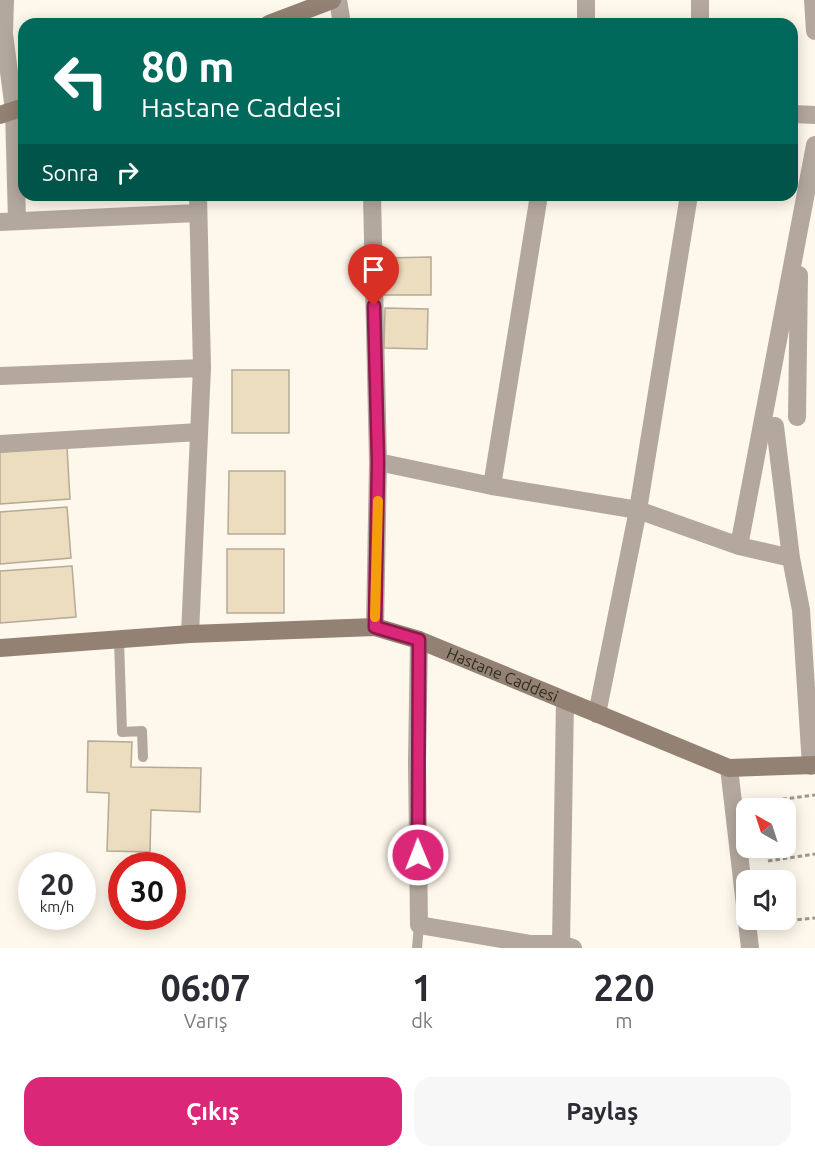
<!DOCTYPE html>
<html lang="tr">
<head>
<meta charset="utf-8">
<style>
	body { margin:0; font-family:Ubuntu,sans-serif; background:#f7f7f7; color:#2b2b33; height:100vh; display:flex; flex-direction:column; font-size:22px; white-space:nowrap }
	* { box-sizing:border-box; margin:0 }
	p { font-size:20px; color:#7c7c81 }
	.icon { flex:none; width:33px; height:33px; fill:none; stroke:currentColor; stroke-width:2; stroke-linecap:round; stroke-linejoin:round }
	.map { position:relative; height:948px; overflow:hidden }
	.side { display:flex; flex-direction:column; background:#fff; flex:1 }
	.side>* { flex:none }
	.guide { position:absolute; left:18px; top:18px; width:780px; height:183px; border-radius:18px; box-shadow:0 3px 15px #0003; background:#00695c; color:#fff; overflow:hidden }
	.needle { width:39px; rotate:321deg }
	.tools { position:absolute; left:736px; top:798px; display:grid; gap:12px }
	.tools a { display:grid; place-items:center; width:60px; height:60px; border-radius:12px; background:#fff; box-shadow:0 3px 15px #0003; font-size:30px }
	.speed { position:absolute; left:18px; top:852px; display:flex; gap:12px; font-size:30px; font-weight:700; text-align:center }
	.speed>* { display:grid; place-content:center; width:78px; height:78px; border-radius:50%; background:#fff; box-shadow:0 3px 15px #0003; line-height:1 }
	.speed small { font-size:15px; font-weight:400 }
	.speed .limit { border:9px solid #d22; background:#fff; color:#111 }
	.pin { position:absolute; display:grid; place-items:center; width:51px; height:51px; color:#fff; margin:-62px -26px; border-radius:50% 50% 50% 0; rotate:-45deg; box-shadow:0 0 6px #0007 }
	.pin .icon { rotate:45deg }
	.me { position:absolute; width:66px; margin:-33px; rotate:359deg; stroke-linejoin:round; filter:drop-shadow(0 0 4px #0008) }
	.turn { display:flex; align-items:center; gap:21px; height:126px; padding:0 24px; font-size:27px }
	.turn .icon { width:78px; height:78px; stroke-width:2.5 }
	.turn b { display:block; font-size:42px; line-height:51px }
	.then { display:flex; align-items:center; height:57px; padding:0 24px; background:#0003; gap:12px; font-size:22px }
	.eta { display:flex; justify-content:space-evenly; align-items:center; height:102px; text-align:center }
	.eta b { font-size:36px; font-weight:600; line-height:42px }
	.action { display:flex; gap:12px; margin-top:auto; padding:12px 24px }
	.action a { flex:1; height:69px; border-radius:18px; background:#db2777; color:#fff; font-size:24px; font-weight:600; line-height:69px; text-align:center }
	.action a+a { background:#f7f7f7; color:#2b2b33 }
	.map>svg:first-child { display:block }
	.building { fill:#ecddbe; stroke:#b4aa97; stroke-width:1.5 }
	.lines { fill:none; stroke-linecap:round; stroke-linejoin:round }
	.path { stroke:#9d988e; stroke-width:3; stroke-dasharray:4.5 3; stroke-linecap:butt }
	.lane { stroke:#b4a89e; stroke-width:10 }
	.street { stroke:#b4a89e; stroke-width:18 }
	.secondary { stroke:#938273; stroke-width:18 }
	.route-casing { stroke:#8e194d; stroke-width:15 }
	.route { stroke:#db2777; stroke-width:10 }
	.slow { stroke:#f59e0b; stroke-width:10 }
	.labels { text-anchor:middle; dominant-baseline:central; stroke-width:6; stroke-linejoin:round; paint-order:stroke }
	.street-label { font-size:16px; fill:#2f2b23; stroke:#fff }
</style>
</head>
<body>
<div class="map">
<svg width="815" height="948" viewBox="0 0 815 948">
	<rect width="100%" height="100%" fill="#fef7eb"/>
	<!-- building -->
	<path class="building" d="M431 257V295H384V258Z
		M385 308 428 309 427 349 384 348Z
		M232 370H289V433H232Z
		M67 447 70 499 0 504V452Z
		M229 471H285V534H228Z
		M67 507 71 558 0 564V512Z
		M227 549H284V613H227Z
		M72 566 76 617 0 623V571Z
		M88 741 132 742 131 767 201 768 200 812 151 810 150 852 107 851 109 793 87 792Z"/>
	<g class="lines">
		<!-- path -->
		<path class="path" d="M760 802 815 795
			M768 861 815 854
			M775 922 815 918"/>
		<!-- lane -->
		<path class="lane" d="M119 640 122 732 142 731 143 757
			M417 948 419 925"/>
		<!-- street -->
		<path class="street" d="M5 0 4 34 14 110 17 221
			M338 0 342 24
			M586 0V24
			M700 0V24
			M813 0 815 31
			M792 114 815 115
			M372 195 378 462 375 627
			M0 222 197 213
			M0 376 202 368
			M797 417 799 275
			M775 426 791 558 801 610 811 766
			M0 444 199 432
			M378 462 492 486 638 510 739 546 791 558
			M492 486 539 195
			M739 546 815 145
			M190 634 202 368 198 195
			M419 640 417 762 419 925 531 944H561L573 948
			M597 714 638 510 689 195
			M729 768 750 948
			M561 944 565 701"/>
		<!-- secondary -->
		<g class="secondary">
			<path d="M269 24 332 0"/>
			<path d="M0 115 24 107"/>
			<path id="s1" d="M0 648 190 634 375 627 419 640 729 768 815 765"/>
		</g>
	</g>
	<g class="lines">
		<defs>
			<path id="route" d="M374 306 378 462 375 627 419 640 418 855"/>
		</defs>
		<!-- route casing -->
		<use href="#route" class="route-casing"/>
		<!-- route -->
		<use href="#route" class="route"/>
		<!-- slow -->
		<path class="slow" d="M375 617 378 501"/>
	</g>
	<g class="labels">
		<!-- street labels -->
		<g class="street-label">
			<text stroke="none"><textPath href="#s1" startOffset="512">Hastane Caddesi</textPath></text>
		</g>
	</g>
</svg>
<div class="tools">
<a><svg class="needle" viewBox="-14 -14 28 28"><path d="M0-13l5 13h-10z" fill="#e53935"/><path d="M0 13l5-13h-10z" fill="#7c7c81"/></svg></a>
<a><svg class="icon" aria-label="sound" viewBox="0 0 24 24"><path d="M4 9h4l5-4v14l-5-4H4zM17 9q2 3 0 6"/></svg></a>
</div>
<div class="speed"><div>20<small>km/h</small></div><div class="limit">30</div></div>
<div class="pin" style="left:374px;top:306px;background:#d93025"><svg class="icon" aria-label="arrive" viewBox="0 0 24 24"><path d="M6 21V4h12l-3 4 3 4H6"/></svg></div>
<svg class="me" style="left:418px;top:855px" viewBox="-20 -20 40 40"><circle r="17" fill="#db2777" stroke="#fff" stroke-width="3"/><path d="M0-11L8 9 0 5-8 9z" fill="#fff"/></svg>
<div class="guide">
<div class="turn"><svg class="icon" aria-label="left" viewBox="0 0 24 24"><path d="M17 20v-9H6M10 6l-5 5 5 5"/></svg><div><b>80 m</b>Hastane Caddesi</div></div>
<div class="then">Sonra<svg class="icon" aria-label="right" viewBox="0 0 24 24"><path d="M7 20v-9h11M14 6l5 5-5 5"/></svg></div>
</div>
</div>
<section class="side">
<div class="eta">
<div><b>06:07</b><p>Varış</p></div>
<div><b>1</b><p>dk</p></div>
<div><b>220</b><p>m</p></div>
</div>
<div class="action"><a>Çıkış</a><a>Paylaş</a></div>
</section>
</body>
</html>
